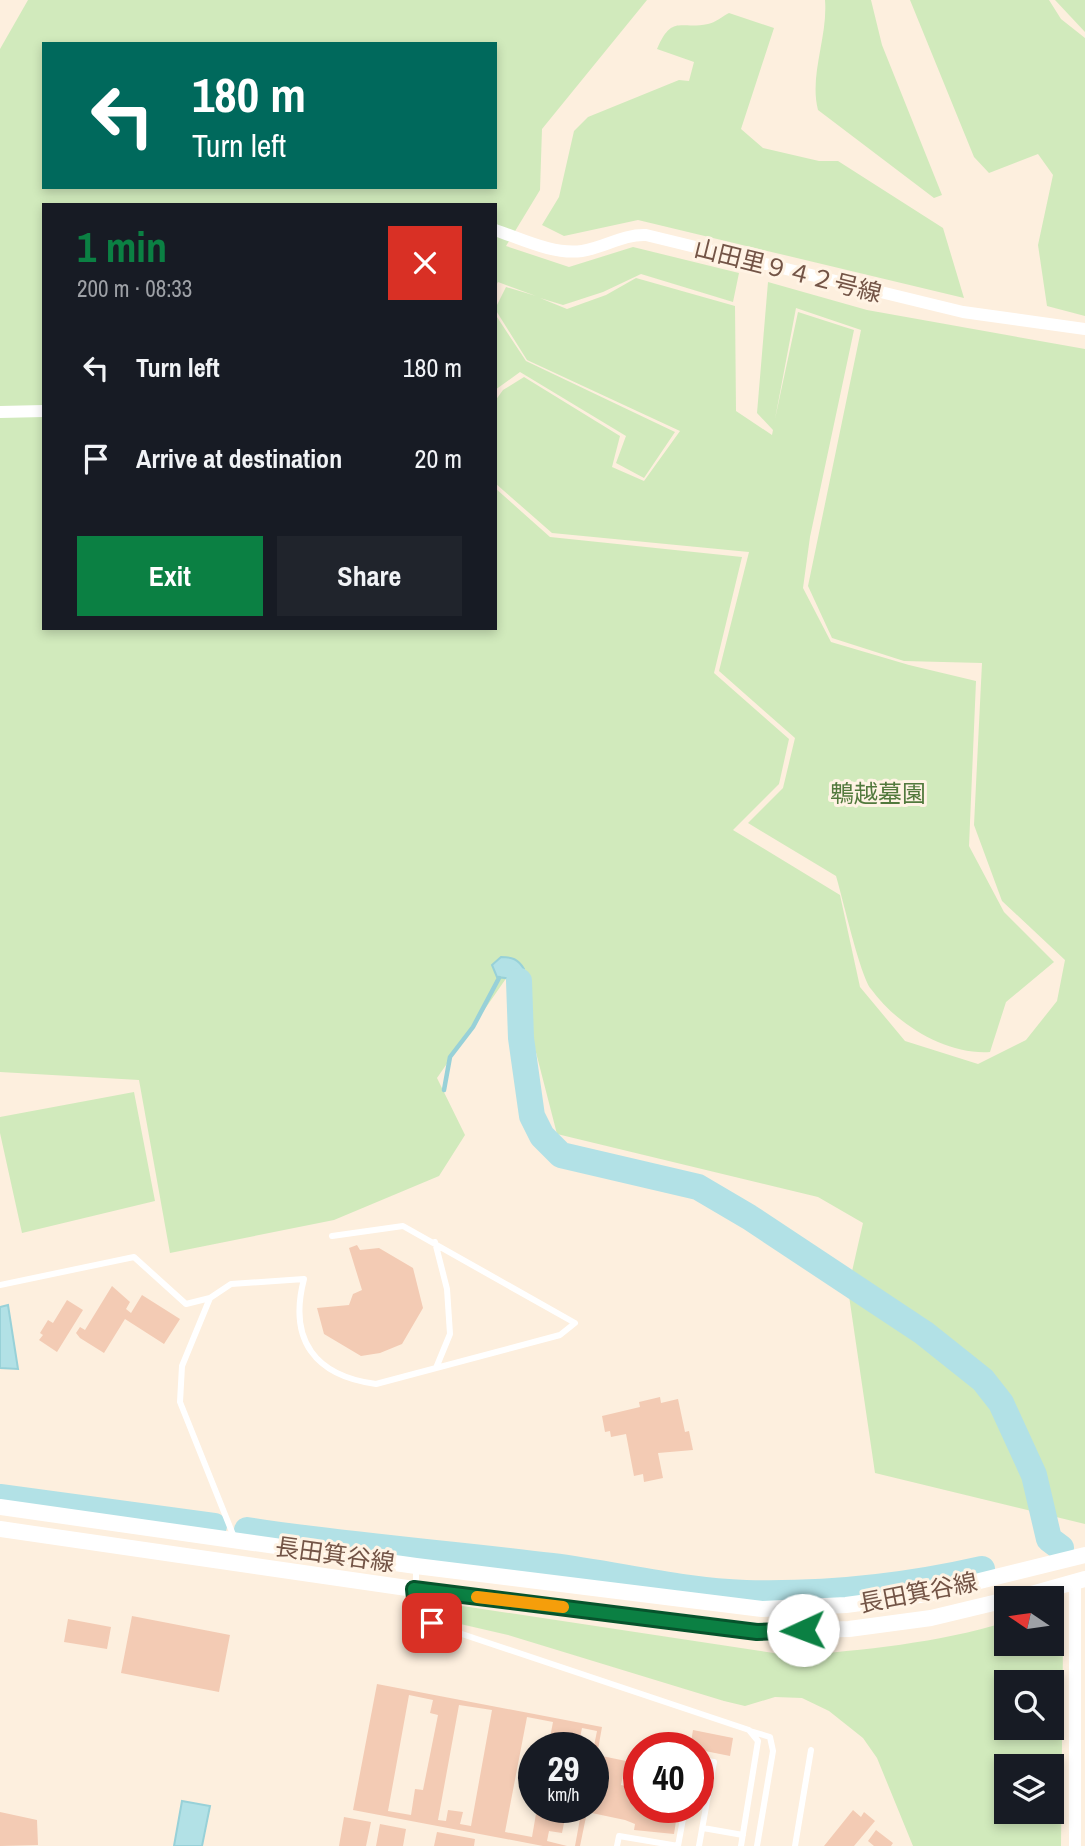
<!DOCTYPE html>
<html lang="en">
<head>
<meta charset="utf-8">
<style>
	body { margin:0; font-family:"Archivo Narrow","Noto Sans JP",sans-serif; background:#20242c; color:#f1f3f6; height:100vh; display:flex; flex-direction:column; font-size:26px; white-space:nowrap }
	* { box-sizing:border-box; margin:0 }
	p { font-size:23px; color:#9ea1a6 }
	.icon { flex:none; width:38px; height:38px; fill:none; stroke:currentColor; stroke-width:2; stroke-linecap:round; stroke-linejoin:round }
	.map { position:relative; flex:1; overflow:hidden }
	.details { position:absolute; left:42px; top:203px; width:455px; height:427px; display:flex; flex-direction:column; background:#171b24; border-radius:0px; box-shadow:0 4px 10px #0003 }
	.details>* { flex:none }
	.top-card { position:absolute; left:42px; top:42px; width:455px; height:147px; border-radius:0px; box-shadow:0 4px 10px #0003; background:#00695c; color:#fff; overflow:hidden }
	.needle { width:46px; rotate:283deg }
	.tools { position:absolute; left:994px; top:1586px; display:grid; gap:14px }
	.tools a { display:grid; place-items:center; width:70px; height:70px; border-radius:0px; background:#171b24; box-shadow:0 4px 10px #0003; font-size:35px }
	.speed { position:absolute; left:518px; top:1732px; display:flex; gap:14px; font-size:35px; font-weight:700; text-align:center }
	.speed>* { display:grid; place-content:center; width:91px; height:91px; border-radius:50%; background:#171b24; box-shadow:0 4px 10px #0003; line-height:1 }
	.speed small { font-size:18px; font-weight:400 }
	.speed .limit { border:10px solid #d22; background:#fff; color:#111 }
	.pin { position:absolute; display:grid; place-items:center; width:60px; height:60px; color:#fff; margin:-30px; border-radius:14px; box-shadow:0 4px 10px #0006 }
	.me { position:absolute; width:77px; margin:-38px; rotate:268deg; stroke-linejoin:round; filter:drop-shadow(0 0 5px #0008) }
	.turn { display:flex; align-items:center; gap:24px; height:147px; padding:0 35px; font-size:32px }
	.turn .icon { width:91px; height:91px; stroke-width:2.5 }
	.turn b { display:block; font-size:49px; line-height:60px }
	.round { display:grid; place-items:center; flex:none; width:74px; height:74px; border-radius:0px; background:#20242c }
	.overview { display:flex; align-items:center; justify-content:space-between; height:119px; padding:0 35px }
	h1 { font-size:42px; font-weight:700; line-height:52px; color:#0b8043 }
	.primary-button { display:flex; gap:14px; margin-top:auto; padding:14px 35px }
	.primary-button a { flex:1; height:80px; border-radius:0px; background:#0b8043; color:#fff; font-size:28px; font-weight:700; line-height:80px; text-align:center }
	.primary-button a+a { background:#20242c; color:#f1f3f6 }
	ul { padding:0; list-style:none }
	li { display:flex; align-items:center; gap:21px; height:91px; padding:0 35px }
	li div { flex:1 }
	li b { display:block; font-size:26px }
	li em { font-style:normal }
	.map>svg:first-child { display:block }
	.green { fill:#d1eabc; fill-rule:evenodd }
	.water { fill:#b2e1e6; stroke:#98d1d8; stroke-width:2 }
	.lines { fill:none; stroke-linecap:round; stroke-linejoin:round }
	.stream { stroke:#98d1d8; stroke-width:4.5 }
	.river { stroke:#b2e1e6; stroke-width:26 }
	.building { fill:#f3cbb4; fill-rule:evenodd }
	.service { stroke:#fff; stroke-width:6 }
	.minor { stroke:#fff; stroke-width:12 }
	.tertiary { stroke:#fff; stroke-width:16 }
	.route-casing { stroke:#07532c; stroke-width:18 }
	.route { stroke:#0b8043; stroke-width:12 }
	.slow { stroke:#f59e0b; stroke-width:12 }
	.labels { text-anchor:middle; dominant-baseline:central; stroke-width:6; stroke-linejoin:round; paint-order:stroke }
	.street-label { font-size:24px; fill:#735446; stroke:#fff3e4 }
	.park-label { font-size:24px; fill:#52793d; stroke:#fff3e4 }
</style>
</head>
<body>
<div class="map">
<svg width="1085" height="1846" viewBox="0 0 1085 1846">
	<rect width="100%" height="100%" fill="#fdefde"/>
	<!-- green -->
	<path class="green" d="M28 0H647L542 129 540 190 506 246 569 267 633 247 739 273 733 302 641 274 603 292 563 305 540 298 567 309 606 295 636 278 735 306 736 411 772 435 773 430 757 413 768 282 867 310 1085 349V1524L875 1473 848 1289 863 1223 818 1197 557 1134 514 967 437 1078 465 1135 439 1176 334 1220 170 1253 139 1080 0 1072V49ZM44 44H495V187H44ZM44 205H495V287L498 282 536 296 506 287 495 309 527 360 680 431 644 481 612 467 620 436 524 377 503 390 495 401V483L552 533 749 552 719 671 795 738 783 788 748 823 836 876C843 899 860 975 871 989 896 1024 946 1055 990 1052L1006 1002 1054 962 1004 912 969 846 976 681 909 665 831 642 803 588 810 537 854 330 798 312 775 419 796 308 861 330 808 586 832 638 904 661 982 663 974 825 1002 901 1065 960 1057 1001 1026 1040 978 1064 905 1041 860 987 840 895 733 830 779 784 789 739 714 673 742 557 550 537 495 488V628H44Z
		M825 0H871L882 45 942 195 934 198 818 110C809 75 828 37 825 0Z
		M910 0H1049L1061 19 1085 38V316L1047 306 1038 245 1053 175 1038 154 989 173 974 157Z
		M1055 0H1085V32Z
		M729 13 774 28 741 129 763 148 819 161H838L943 228 964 298 638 220 564 236 542 225 559 197 574 131 588 117 679 80 689 81 694 62 657 49C672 14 680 30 708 24 715 23 723 16 729 13Z
		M495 314 526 361 675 432 644 478 616 463 626 436 520 372 495 390Z
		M134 1092 155 1201 22 1233 0 1133V1117Z
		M443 1603 793 1656C863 1650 939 1643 1006 1622V1643H1052V1631L1063 1643 1061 1846H913L877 1758 863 1738 829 1711 802 1698 775 1697 745 1706 724 1701 508 1635 443 1620 434 1613 435 1608ZM1006 1682H1052V1727H1006ZM1006 1766H1052V1811H1006Z"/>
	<!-- water -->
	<path class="water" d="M501 957C512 957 518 959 524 969L521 980 497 977 492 965Z
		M8 1305 18 1369 0 1368V1307Z
		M182 1801 210 1806 202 1846H174Z"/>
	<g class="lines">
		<!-- stream -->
		<path class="stream" d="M444 1090 450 1057 473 1027 499 978"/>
		<!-- river -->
		<path class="river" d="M519 981 521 1038 532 1116 542 1136 561 1155 698 1187 749 1217 924 1333 983 1380 1001 1403 1034 1475 1049 1539 1061 1548
			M0 1497 214 1526
			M247 1530C349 1546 450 1553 552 1566 616 1574 682 1591 746 1593 828 1595 903 1587 982 1569"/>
	</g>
	<!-- building -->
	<path class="building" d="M357 1245 360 1250 379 1248 413 1268 423 1308 402 1344 380 1353 361 1356 324 1334 317 1308 349 1305 353 1294 362 1290 349 1248Z
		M112 1286 130 1302 126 1309 131 1313 142 1295 180 1319 164 1344 125 1319 104 1353 80 1338 76 1333 80 1327 85 1330Z
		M67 1300 83 1310 57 1352 39 1340 43 1335 40 1333 48 1320 53 1323Z
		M660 1397 661 1403 678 1399 685 1432 689 1431 693 1450 658 1453 663 1478 644 1482 643 1474 634 1476 626 1434 611 1437 610 1431 605 1432 602 1416 640 1407 639 1402Z
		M132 1616 230 1635 219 1692 121 1673Z
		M68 1619 111 1627 107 1649 64 1642Z
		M377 1684 602 1727 597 1755 626 1761 621 1785 639 1789V1808H678L674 1834 634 1830 635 1824 625 1820 587 1812 580 1846H575L582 1808H593V1751L597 1731 582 1728 578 1748H548L553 1722 527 1717 505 1832 532 1837 537 1808H567L562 1833 549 1831 547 1841 567 1846H543L353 1810ZM409 1695 433 1700 430 1713 438 1715 423 1790 415 1789 411 1815 388 1811ZM459 1705 492 1710 471 1826 460 1824 463 1812 448 1810 446 1821 438 1820Z
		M693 1730 733 1738 730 1756 690 1748Z
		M853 1810 861 1817 864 1812 875 1821 854 1846H824Z
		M0 1812 37 1820 38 1845 0 1846Z
		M344 1817 371 1822 366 1846H339Z
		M380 1824 406 1829 403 1846H376Z
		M876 1830 893 1843 891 1846H874L868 1841Z
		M437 1832 475 1839 474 1846H434Z"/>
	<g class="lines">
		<!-- service -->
		<path class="service" d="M435 1242 447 1289 450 1334 436 1368
			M0 1285 134 1257 186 1304 210 1298
			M234 1537 180 1402 182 1366 210 1298 231 1284 304 1279C288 1340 315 1376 376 1384L560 1335 575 1323 403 1226 332 1236
			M416 1568V1608L432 1624 749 1730 758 1741 741 1846
			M750 1731 770 1737 773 1751 757 1846
			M653 1743 662 1744 661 1748
			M698 1760 714 1762 699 1846
			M703 1828 743 1835
			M617 1846 619 1836 678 1846 685 1808
			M795 1846 811 1750"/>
		<!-- minor -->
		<path class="minor" d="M495 230C522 239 553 255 582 251 604 248 623 234 646 235L963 312 1085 329
			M0 412 44 411
			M1075 1581V1846"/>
		<!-- tertiary -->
		<path class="tertiary" d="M0 1507 416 1566 762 1609 846 1605 927 1594 1085 1555
			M0 1529 414 1589 757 1631 849 1629 931 1618 1006 1600
			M1017 1598 1085 1579"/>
	</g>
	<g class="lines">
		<defs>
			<path id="route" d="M432 1623 416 1608 414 1589 757 1632 803 1630"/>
		</defs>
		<!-- route casing -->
		<use href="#route" class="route-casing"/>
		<!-- route -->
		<use href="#route" class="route"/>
		<!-- slow -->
		<path class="slow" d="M477 1597 563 1607"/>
	</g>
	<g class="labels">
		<!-- street labels -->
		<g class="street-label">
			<text transform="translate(788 270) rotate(14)">山田里９４２号線</text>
			<text transform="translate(335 1554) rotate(8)">長田箕谷線</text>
			<text transform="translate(918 1592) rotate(-11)">長田箕谷線</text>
		</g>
		<!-- park labels -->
		<g class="park-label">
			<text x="878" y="793">鵯越墓園</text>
		</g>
	</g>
</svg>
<div class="tools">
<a><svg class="needle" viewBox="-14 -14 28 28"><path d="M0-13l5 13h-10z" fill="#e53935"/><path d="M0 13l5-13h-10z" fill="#9ea1a6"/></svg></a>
<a><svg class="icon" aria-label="search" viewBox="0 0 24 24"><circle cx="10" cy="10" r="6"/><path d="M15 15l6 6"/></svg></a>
<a><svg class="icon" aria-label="layers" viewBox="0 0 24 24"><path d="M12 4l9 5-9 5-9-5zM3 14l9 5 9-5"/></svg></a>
</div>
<div class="speed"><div>29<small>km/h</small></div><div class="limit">40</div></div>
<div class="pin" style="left:432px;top:1623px;background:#d93025"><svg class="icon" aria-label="arrive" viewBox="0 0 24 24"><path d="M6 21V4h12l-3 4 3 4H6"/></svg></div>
<svg class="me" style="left:803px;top:1630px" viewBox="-20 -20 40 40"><circle r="19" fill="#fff"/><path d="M0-13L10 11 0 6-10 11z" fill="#0b8043"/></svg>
<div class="top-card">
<div class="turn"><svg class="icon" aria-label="left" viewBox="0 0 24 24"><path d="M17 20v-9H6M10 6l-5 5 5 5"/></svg><div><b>180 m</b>Turn left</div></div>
</div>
<section class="details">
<div class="overview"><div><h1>1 min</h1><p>200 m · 08:33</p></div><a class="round" style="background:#d93025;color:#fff"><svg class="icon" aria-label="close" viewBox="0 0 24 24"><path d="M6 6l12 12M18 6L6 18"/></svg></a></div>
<ul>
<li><svg class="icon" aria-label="left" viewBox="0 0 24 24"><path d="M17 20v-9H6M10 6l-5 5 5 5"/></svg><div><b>Turn left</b></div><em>180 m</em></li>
<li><svg class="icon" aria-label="arrive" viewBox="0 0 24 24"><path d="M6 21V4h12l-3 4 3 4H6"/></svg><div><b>Arrive at destination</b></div><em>20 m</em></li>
</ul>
<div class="primary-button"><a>Exit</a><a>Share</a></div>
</section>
</div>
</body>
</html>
